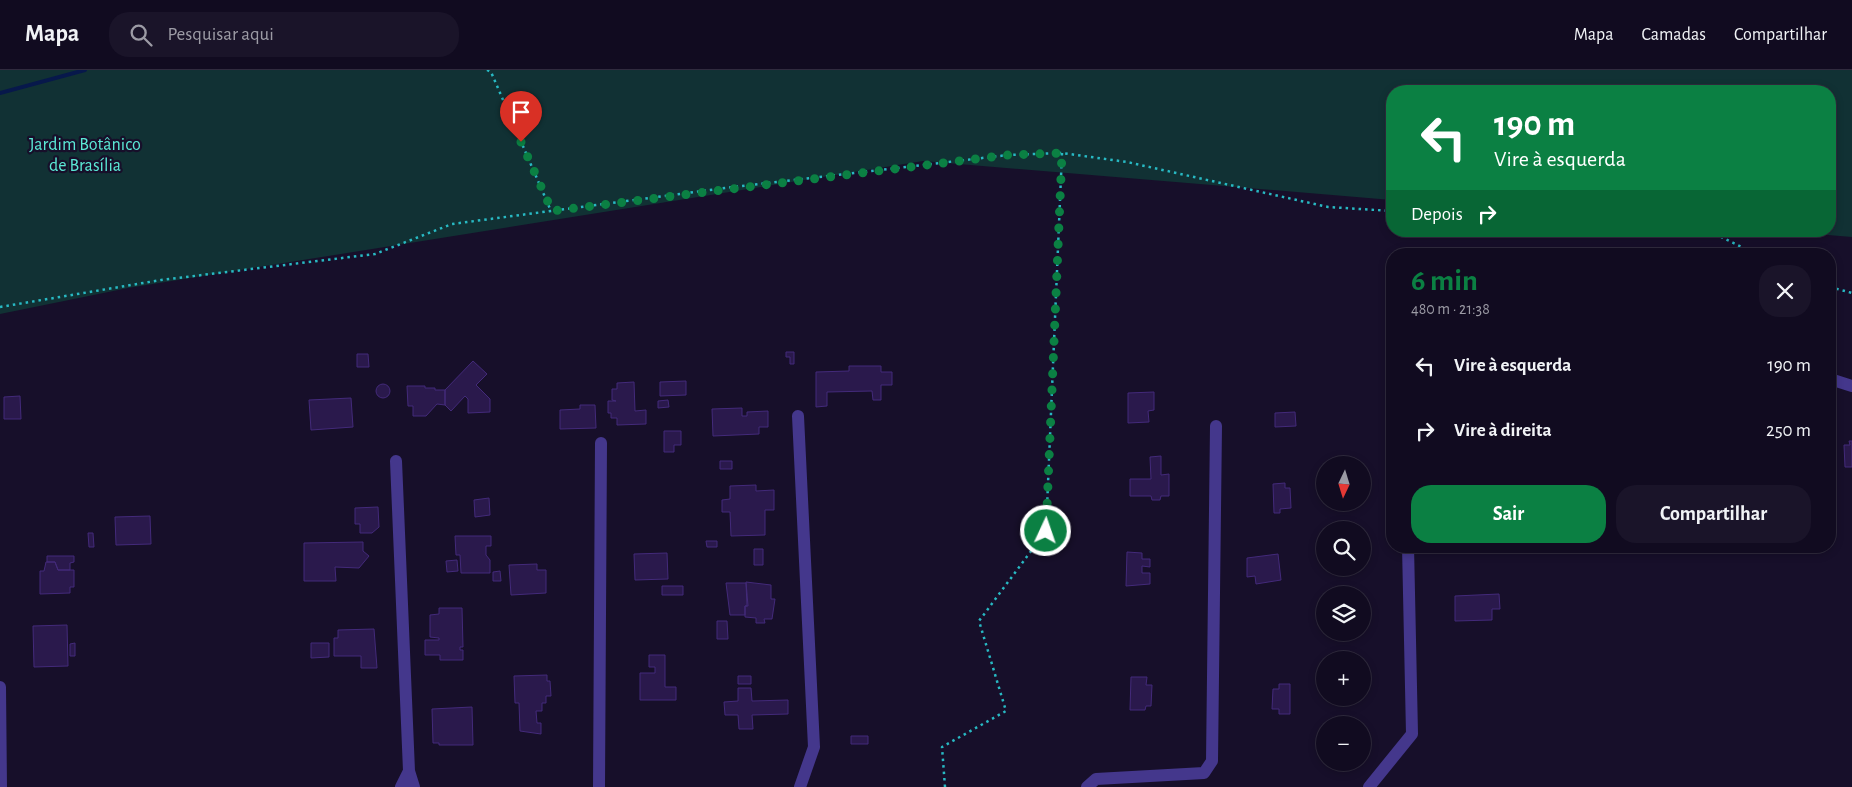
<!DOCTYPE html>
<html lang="pt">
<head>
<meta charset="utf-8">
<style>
	body { margin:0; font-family:"Alegreya Sans",sans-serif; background:#1a1429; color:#f1f3f6; height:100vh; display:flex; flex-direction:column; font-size:19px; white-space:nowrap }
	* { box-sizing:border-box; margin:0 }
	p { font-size:16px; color:#9c9ba5 }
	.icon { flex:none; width:28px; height:28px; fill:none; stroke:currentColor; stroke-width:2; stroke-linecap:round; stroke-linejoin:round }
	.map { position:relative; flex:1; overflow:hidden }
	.sheet { position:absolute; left:1386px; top:178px; width:450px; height:305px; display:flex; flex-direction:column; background:#110b20; border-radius:20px; box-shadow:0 2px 8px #0003,0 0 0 1px #302b3e }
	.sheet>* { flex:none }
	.guide { position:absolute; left:1386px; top:15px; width:450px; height:152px; border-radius:20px; box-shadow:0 2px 8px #0003,0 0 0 1px #302b3e; background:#0b8043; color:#fff; overflow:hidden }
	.needle { width:32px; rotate:184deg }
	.controls { position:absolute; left:1316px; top:386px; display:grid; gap:10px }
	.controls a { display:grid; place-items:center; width:55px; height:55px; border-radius:50%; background:#110b20; box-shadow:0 2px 8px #0003,0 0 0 1px #302b3e; font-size:25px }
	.pin { position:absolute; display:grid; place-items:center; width:42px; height:42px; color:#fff; margin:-51px -21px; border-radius:50% 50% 50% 0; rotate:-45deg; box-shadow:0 0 5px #0007 }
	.pin .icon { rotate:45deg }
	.me { position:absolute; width:55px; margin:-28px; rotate:3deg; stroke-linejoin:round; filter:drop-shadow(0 0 4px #0008) }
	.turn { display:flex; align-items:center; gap:18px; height:105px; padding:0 25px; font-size:22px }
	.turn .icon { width:65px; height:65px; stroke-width:2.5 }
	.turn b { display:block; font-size:35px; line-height:42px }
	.then { display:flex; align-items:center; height:48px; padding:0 25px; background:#0003; gap:10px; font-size:19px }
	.round { display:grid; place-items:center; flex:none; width:52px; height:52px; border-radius:20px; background:#1a1429 }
	.head { display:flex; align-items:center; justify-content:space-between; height:85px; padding:0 25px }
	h1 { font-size:30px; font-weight:700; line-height:38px; color:#0b8043 }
	.button { display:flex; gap:10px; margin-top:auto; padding:10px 25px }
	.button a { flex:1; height:58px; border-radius:20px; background:#0b8043; color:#fff; font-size:20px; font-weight:700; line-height:58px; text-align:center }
	.button a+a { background:#1a1429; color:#f1f3f6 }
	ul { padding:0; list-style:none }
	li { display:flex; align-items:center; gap:15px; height:65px; padding:0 25px }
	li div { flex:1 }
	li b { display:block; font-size:19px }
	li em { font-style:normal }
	header { display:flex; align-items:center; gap:30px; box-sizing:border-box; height:70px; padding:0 25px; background:#110b20; border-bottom:1px solid #302b3e }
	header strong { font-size:24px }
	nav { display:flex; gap:28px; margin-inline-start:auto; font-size:18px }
	.search { width:350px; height:45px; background:#1a1429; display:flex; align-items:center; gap:12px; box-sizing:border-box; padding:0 18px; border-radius:20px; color:#9c9ba5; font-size:19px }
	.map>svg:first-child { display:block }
	.green { fill:#113134 }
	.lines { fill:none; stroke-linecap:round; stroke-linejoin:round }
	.stream { stroke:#07184b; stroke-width:4 }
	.building { fill:#2a194c; stroke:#432a7a }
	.path { stroke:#28b9c3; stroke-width:2.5; stroke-dasharray:2.5 4; stroke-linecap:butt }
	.street { stroke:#44378c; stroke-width:12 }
	.route { stroke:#0b8043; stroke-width:9; stroke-dasharray:0 16.2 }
	.labels { text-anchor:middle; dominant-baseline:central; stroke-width:4.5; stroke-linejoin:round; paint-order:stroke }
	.park-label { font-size:18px; fill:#5be8d5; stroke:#170f2a }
</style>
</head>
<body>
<header>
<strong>Mapa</strong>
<div class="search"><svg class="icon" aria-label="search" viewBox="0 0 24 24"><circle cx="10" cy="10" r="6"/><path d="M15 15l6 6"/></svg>Pesquisar aqui</div>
<nav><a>Mapa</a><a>Camadas</a><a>Compartilhar</a></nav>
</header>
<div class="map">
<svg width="1852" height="717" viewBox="0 0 1852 717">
	<rect width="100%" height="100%" fill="#170f2a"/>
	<!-- green -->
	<path class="green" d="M0 0H1852V167L1780 161H1830V21H1392V130L923 91 128 218 0 244Z"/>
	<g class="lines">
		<!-- stream -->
		<path class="stream" d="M0 23 85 0"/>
	</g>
	<!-- building -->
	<path class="building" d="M786 282H794V294H790V287H786Z
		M357 284H368L369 297H357Z
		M473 291 487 304 476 315 490 329V342L468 343V329L465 326 451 341 445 335V320Z
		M849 296H881V302H892V315H881V330H873L872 321 827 322V336L816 337V302L849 301Z
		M686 311V325L660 326V312Z
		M634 312 635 341 646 340V354L617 355V348H611V343H608V331H616L612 330V319H617V313Z
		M376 321a7 7 0 1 1 14 0a7 7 0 1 1-14 0Z
		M407 316H425V318H435V320H445V335L437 334 426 346H413V336H408Z
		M1154 322V340L1148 341 1149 352 1128 353V323Z
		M20 326 21 349H4V327Z
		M351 328 353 357 311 360 309 330Z
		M668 330 669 337 658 338V331Z
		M580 335H595L596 358 560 359V340L580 339Z
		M742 338V346H747V342L768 341V357H759V364L713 366 712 339Z
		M1295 342 1296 356 1275 357V343Z
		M664 361H681V375H674V382H664Z
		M1849 371H1852V397H1845L1844 375H1850Z
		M1161 386V405L1169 404V426H1161L1160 430H1152L1151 426H1130V409H1151L1150 387Z
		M720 391H732V399H720Z
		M1285 413V418H1290L1291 438 1280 439V443H1274L1273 414Z
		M756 415V421L774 420V440H765V465L731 466 730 442H722V430L730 429V416Z
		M489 428 490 445 475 447 474 430Z
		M378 437 379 457 372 463H360V454H355V438Z
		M150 446 151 474 116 475 115 447Z
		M88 463H93L94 477H89Z
		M455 466H491V476H486V485L490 490V503H461L460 485H456Z
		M706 471H717V477H707Z
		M363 472V481L369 486 359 498 335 497 336 511H304V473Z
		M754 479H763V495H754Z
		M1127 482 1142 483V489H1150V497L1142 496V503H1150V514L1126 516Z
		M667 483 668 509 635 510 634 484Z
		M1278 484 1281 510 1256 514 1255 506 1247 507V488Z
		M47 486H74V492L70 493V500H58L55 492H47Z
		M457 490 458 501 447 502 446 491Z
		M46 492H55L58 500H74V517H70V523L40 524V501H44Z
		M537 494V500H546V523L511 525 509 495Z
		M500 501 501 511H493V502Z
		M746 512 771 515V529H775L772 549H764L765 553H756V548L745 547V536H748Z
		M726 513H746L747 536H745V545H730Z
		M662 516H683V525H662Z
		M1499 524 1500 539H1492V550L1455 551V526Z
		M439 538H462L463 577H460V580H463V590H440V585H425V570H439V568L430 567V545L439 544Z
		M717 551H727L728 569H717Z
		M67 555 68 596 34 597 33 556Z
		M374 559 377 598H361V586H334V568H338V560Z
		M75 573V586H70V574Z
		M311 573H329V587L311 588Z
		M649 585H665V617H676V630H640V603H655V597H649Z
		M547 605V611H550L551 626H546V633H542V641H536L537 653H541V664L520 661 519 633H515L514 606Z
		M738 606H751V614H738Z
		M1131 607H1147L1146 615H1152L1151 636H1146L1145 640H1130Z
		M1279 614H1290V644H1279V639H1272L1273 619H1279Z
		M738 618H751L752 631 788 630V644L752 645 753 659H739L738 645H725L724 632 738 631Z
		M472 637 473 675H439V673H433L432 639Z
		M851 666H868V674H851Z"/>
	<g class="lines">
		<!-- path -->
		<path class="path" d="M487 0 491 2 551 141
			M1709 161 1756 184
			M1830 217 1852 223
			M0 237 161 210 375 184 452 154 725 118 1008 85 1062 83 1127 92 1328 137 1392 141
			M945 717 942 677 1006 641 979 551 1046 461 1062 83"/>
		<!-- street -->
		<path class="street" d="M1830 309 1852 316
			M798 346 814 677 800 717
			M396 391 409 701 414 717
			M0 617 1 717
			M401 717 409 701
			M599 717 601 373
			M1087 717 1096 709 1204 703 1212 691 1216 356
			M1369 717 1412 664 1408 476"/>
	</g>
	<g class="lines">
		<!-- route -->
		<path class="route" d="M521 72 552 141 1008 85 1062 83 1046 461"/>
	</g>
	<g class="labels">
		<!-- park labels -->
		<g class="park-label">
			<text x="85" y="75">Jardim Botânico<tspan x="85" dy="21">de Brasília</tspan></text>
		</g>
	</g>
</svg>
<div class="controls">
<a><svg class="needle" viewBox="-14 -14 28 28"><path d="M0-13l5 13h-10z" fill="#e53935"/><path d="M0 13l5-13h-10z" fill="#9c9ba5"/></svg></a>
<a><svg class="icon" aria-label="search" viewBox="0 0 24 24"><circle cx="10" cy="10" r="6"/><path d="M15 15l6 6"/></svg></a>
<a><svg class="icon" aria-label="layers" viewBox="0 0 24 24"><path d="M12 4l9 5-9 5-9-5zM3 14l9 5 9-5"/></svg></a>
<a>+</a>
<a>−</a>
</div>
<div class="pin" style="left:521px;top:72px;background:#d93025"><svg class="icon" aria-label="arrive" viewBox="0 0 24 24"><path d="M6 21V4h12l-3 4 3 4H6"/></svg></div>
<svg class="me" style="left:1046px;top:461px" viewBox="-20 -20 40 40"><circle r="17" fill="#0b8043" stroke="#fff" stroke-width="3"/><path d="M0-11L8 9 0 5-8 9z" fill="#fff"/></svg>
<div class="guide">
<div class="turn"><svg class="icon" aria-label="left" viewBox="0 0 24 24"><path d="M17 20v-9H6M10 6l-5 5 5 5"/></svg><div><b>190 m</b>Vire à esquerda</div></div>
<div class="then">Depois<svg class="icon" aria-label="right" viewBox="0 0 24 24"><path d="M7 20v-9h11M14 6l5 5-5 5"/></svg></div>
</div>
<section class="sheet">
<div class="head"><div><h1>6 min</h1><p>480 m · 21:38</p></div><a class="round"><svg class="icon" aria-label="close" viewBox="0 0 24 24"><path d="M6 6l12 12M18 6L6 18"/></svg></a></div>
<ul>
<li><svg class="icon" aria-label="left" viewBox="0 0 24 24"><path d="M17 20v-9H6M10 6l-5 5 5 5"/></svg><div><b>Vire à esquerda</b></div><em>190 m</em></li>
<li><svg class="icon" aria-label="right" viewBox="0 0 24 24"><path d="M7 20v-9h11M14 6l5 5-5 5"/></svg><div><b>Vire à direita</b></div><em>250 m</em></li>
</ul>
<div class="button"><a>Sair</a><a>Compartilhar</a></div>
</section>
</div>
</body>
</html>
